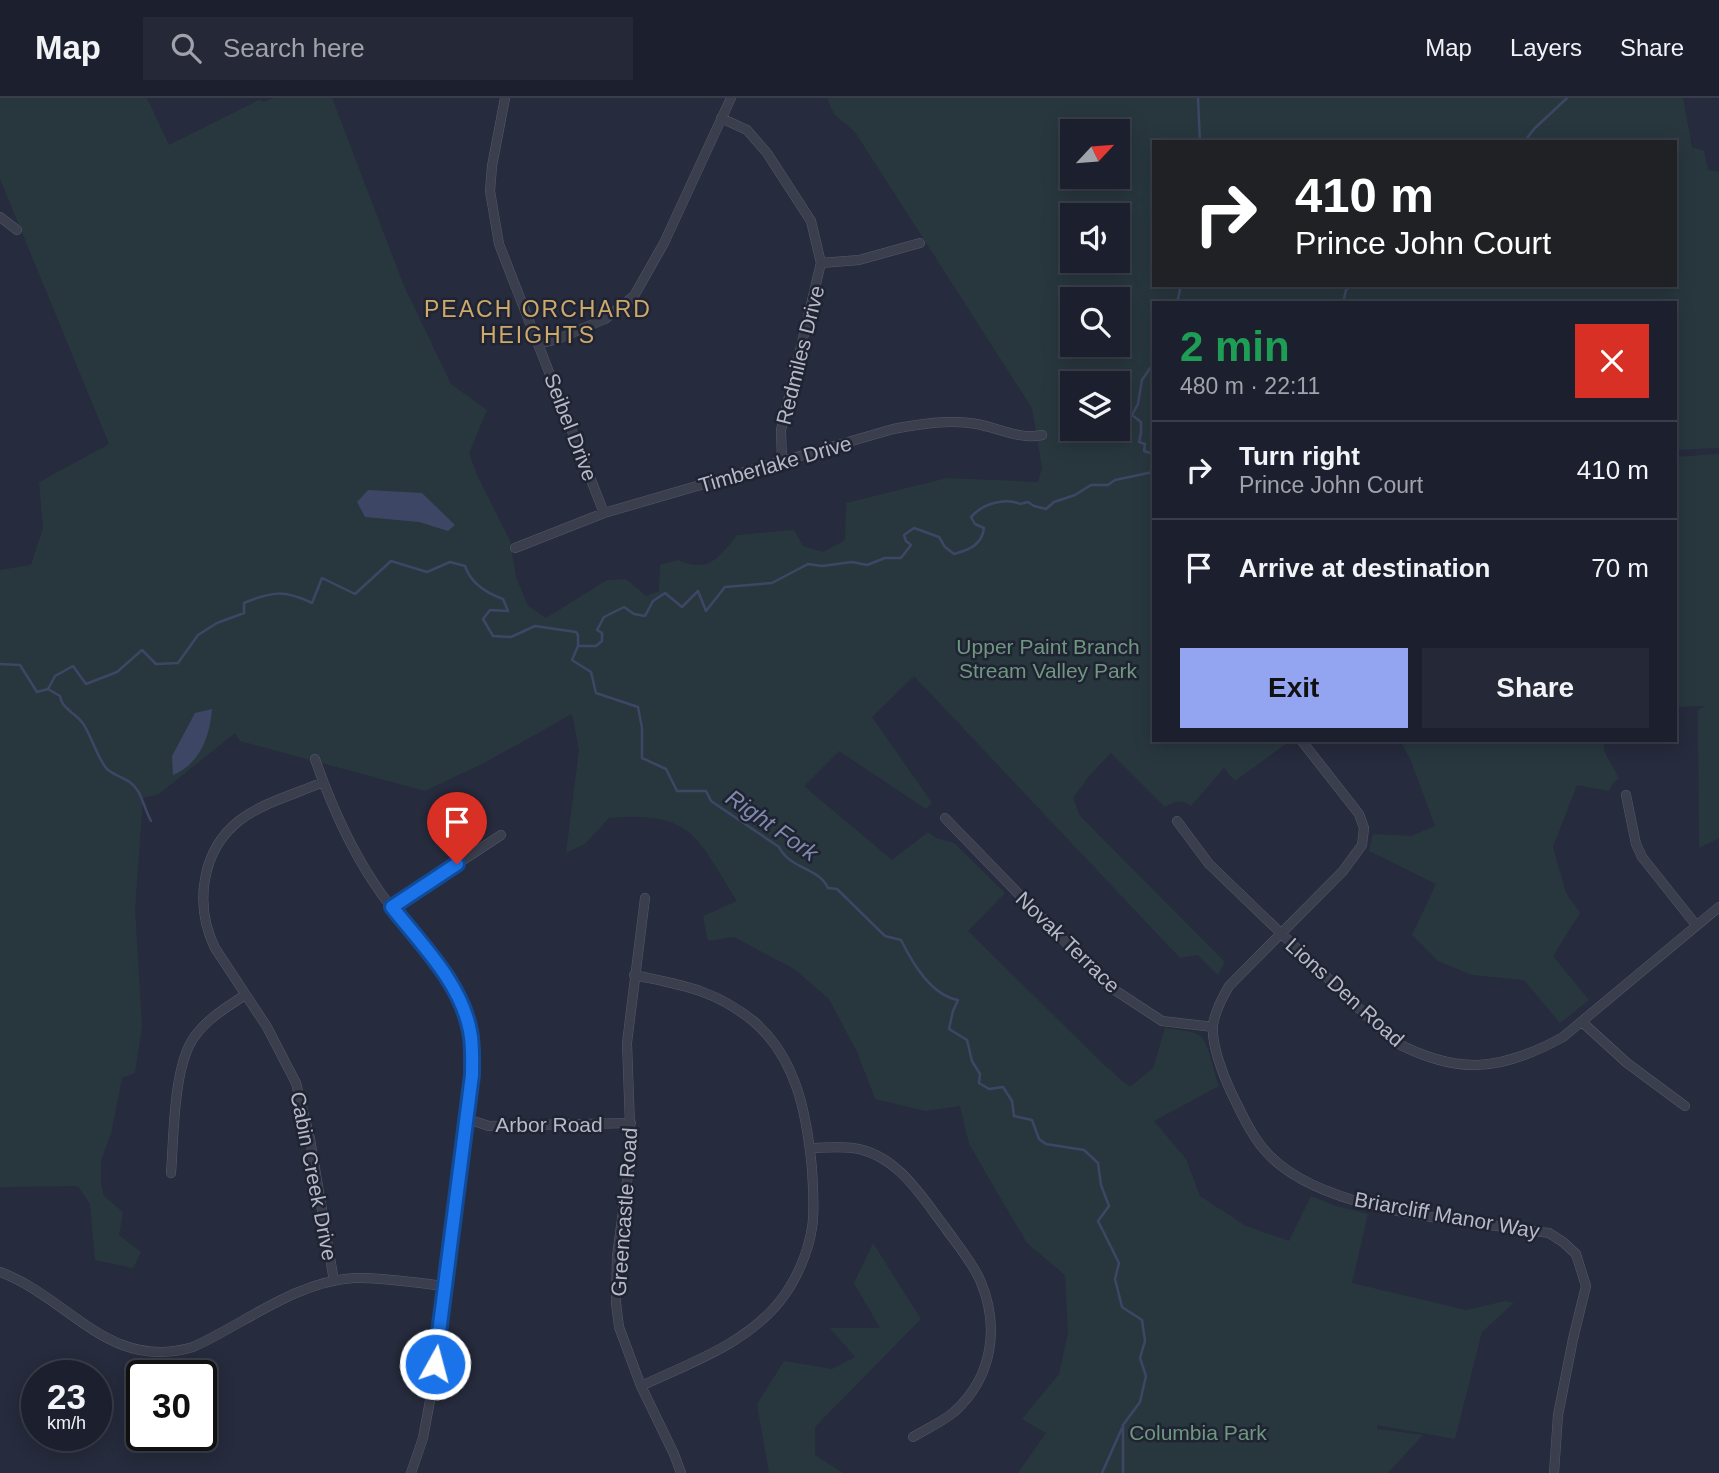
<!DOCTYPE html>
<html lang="en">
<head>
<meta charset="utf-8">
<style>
	body { margin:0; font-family:Helvetica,sans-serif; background:#252836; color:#f1f3f6; height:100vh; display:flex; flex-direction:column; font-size:26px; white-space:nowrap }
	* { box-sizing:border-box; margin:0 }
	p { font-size:23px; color:#a0a3aa }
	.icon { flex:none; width:38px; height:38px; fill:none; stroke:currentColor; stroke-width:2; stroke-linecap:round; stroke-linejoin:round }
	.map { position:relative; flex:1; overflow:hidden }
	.panel { position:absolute; left:1152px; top:203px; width:525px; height:441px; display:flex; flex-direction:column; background:#1c202e; border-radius:0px; box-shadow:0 4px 18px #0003,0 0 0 2px #3a3e4a }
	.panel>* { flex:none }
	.hud { position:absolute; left:1152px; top:42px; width:525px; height:147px; border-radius:0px; box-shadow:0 4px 18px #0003,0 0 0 2px #3a3e4a; background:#202124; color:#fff; overflow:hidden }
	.needle { width:46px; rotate:64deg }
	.buttons { position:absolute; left:1060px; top:21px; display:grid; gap:14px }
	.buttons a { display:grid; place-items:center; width:70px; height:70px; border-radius:0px; background:#1c202e; box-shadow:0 4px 18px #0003,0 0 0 2px #3a3e4a; font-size:35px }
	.speed { position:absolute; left:21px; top:1262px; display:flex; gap:14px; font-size:35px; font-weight:700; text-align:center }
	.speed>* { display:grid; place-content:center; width:91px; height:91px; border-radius:50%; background:#1c202e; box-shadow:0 4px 18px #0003,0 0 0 2px #3a3e4a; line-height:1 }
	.speed small { font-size:18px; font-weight:400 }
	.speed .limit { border:4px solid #111; border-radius:10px; background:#fff; color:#111 }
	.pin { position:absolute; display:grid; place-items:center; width:60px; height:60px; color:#fff; margin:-72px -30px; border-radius:50% 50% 50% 0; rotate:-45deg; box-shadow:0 0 7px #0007 }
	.pin .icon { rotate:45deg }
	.me { position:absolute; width:77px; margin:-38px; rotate:7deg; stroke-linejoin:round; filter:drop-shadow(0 0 5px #0008) }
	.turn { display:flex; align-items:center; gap:24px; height:147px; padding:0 28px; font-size:32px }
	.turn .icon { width:91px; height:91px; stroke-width:2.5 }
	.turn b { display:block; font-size:49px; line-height:60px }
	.round { display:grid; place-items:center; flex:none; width:74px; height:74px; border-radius:0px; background:#252836 }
	.overview { display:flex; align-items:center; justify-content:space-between; height:119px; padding:0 28px }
	h1 { font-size:42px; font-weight:600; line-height:52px; color:#1e9e55 }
	.primary-button { display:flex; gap:14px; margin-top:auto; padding:14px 28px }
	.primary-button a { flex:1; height:80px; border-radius:0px; background:#93a4f0; color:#111; font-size:28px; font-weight:600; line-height:80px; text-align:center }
	.primary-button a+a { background:#252836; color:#f1f3f6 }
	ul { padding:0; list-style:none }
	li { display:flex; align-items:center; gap:21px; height:98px; padding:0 28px; border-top:2px solid #3a3e4a }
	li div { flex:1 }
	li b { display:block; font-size:26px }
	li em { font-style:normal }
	header { display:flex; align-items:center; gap:42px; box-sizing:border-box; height:98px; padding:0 35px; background:#1c202e; border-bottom:2px solid #3a3e4a }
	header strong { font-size:33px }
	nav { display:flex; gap:38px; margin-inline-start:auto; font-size:24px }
	.search { width:490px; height:63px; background:#252836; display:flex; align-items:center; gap:18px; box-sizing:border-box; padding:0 24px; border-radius:0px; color:#a0a3aa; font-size:26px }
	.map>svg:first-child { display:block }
	.green { fill:#28373e; fill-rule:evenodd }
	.water { fill:#3d4664 }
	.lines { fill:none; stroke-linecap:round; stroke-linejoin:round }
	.stream { stroke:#3d4664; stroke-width:2.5 }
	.minor-casing { stroke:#555968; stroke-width:10 }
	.minor { stroke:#3a3e4d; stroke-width:9 }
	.route-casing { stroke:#114b97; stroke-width:18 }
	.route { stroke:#1a73e8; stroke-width:12 }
	.labels { text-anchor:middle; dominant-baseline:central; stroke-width:5; stroke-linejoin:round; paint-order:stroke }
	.street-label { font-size:21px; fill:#b6b9c8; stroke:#1f2332 }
	.park-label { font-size:21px; fill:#6f9780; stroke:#1f2332 }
	.neighbourhood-label { font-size:23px; letter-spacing:2px; fill:#cda96c; stroke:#1f2332 }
	.water-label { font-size:23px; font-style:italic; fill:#808aad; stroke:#1f2332 }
</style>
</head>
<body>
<header>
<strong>Map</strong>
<div class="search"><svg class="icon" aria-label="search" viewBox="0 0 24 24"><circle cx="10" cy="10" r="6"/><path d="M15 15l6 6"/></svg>Search here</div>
<nav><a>Map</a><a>Layers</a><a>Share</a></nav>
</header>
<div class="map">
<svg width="1719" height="1375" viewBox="0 0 1719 1375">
	<rect width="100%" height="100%" fill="#262b3d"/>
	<!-- green -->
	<path class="green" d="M0 0H147L169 47 259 2 264 4 273 0H332L404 188 451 286 487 312 469 355 477 377 510 443 516 479 528 508 546 520 607 482 626 481 646 498 659 493 660 467 678 462C708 476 720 459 737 437L794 432 803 448 823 454 845 442 846 405 947 380 1038 384 1042 370 1032 310 855 34 834 16 827 0H1683L1692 49 1704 53 1708 72 1719 74V350L1675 352V205H1153V642L1290 643 1235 683 1224 670 1191 708C1183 701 1174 703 1165 709L1111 655 1089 678 1073 700 1080 718 1225 864 1218 877 1198 857 1180 860 914 578 872 619 932 705 926 711 839 653 804 688 892 762 928 734 936 740 954 745 1005 795 968 833 1103 966 1130 989 1153 970 1165 930C1175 932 1190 932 1199 937 1208 941 1214 976 1219 988L1154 1023 1186 1061 1200 1098 1246 1128 1289 1143 1311 1098 1336 1108 1368 1116 1352 1185 1466 1212 1505 1203 1514 1205 1482 1234 1455 1341 1377 1327V1331L1423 1337 1388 1375H1018L1046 1335 1022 1321 1059 1276 1068 1234 1065 1177 1027 1145 969 1046 960 1008 925 1013 875 1001 858 956 829 901 794 871 734 839 708 843 703 818 737 803C697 739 693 713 609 720L585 746 566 755 579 652 572 616 484 665 425 693 240 643 235 635 159 696 143 700 135 810 142 928 135 975 122 980 111 1036 101 1062V1087L104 1098 123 1114 119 1137 141 1154 133 1170 95 1162 90 1106 78 1088 0 1089V472L31 467 43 430 39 384 109 346 0 81ZM1073 33H1118V79H1073ZM1153 44H1675V187H1153ZM1073 117H1118V163H1073ZM1073 201H1118V247H1073ZM1073 285H1118V331H1073Z
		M1719 356V740L1699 750 1698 612 1706 608 1675 609V359Z
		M1400 642H1604V653L1619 680 1613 685 1609 693 1577 687 1553 749 1566 795 1580 815 1553 858 1589 902 1560 925 1524 882 1472 877 1438 863 1412 837 1436 786 1369 753 1373 736 1411 738 1435 728 1411 663Z
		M873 1145 921 1221 815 1329V1357L843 1375H769L757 1306 784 1263 832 1271 855 1259 830 1230H880L854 1185Z"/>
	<!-- water -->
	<path class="water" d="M368 392 422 395 455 427 448 433 419 424 365 419 357 404Z
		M212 611C210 638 200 666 173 677L172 658 195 615Z"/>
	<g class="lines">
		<!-- stream -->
		<path class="stream" d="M1198 0 1200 44
			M1524 44 1534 31 1567 0
			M1177 205 1180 192 1178 187
			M1343 205 1346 192 1352 187
			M1153 266 1142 282 1138 306 1132 317 1141 324V335L1139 344 1145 346 1144 353 1153 356
			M578 548H596L602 543V535L597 532 604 519 624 509 634 516 645 518 653 503 665 495 682 509 698 493 706 513 725 489 772 485 808 466 822 468 852 464 867 467 885 460H901L911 447 906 443 904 437 914 430 939 439 945 449 954 456C969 452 982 447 984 430L975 426 971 419C982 406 1005 399 1020 406L1028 404 1034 408 1046 411 1054 404 1075 397 1091 387H1108L1115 382 1153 374
			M0 566 20 567 37 594 48 591 55 578 73 568 86 586 117 574 142 552 156 566 178 565 198 537 217 525 244 515V505C272 493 285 492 312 505L322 480 355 496 391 463 427 474 450 464 465 468C471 486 486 495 503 501L508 513 490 512 483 521 493 538 511 539 535 528 576 534 578 537V548L572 562 591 574 596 595 638 609 642 630V660L666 671 677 693H706L711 703 779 749C791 772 818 769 828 790L837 791 885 838 901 842C913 866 931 897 958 902L953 913 949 931 967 942 972 963 980 976 979 985 989 991 1003 989 1012 1003 1014 1018 1032 1022 1039 1041 1046 1046 1084 1052 1098 1065 1101 1087 1109 1108 1098 1123 1119 1165 1115 1181 1122 1209 1142 1222 1145 1243 1140 1260 1146 1278 1140 1304 1123 1327V1375
			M48 591 60 598C62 612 77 615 84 627 91 638 99 663 107 671 117 680 129 679 138 693 142 699 146 714 151 723
			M1102 1375 1122 1330"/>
		<defs>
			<path id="minor" d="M505 0 492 68 490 93 499 146 604 415
				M721 20 747 32 767 55 811 123 821 165 781 332 782 364
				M0 119 17 132
				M821 165 859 162 920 145
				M538 246 558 241 605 221 634 198 664 145 731 0
				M515 450 604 415 893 331C920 326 949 321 977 326 998 330 1020 342 1042 337
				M1301 642 1359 716 1364 730 1362 747 1343 773 1229 888C1222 900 1215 913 1213 927 1211 946 1223 977 1231 994 1242 1016 1252 1040 1270 1058 1329 1117 1468 1122 1549 1135L1563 1144 1576 1156 1586 1188 1573 1241 1558 1317 1554 1375
				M315 661C331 707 351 752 378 791 409 837 461 877 471 934 473 948 472 963 472 977L432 1292 423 1340 411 1375
				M323 684C296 696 264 704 240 722 201 752 194 807 215 850L267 929 296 985 310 1041 334 1183
				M1626 697 1636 746 1642 759 1696 827
				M945 720 1107 887 1162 923 1213 929
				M1177 723 1209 766 1393 943C1456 977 1500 974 1563 939L1719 809
				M645 800 627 945 631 1054 617 1158 616 1205 619 1229 641 1288 674 1356 681 1375
				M392 809 501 737
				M634 877C681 887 713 891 752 922 797 959 807 1018 812 1071 813 1091 815 1111 812 1130 808 1155 796 1183 780 1203 746 1246 690 1265 641 1288
				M1582 924 1627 965 1685 1008
				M467 1021 489 1028 631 1025
				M810 1050C824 1050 839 1048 853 1050 896 1056 920 1096 944 1128 956 1145 971 1162 980 1182 1000 1228 993 1279 954 1314 942 1324 926 1331 913 1339
				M171 1075C174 1038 173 967 195 938 208 920 227 909 245 897
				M0 1174C70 1200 109 1274 193 1249 246 1225 294 1184 354 1180 384 1179 415 1185 445 1188"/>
		</defs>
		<!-- minor casing -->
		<use href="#minor" class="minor-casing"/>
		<!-- minor -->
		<use href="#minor" class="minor"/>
	</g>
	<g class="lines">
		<defs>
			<path id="route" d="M435 1266 472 977C472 963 473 947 470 933 461 885 421 846 392 809L457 766"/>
		</defs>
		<!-- route casing -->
		<use href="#route" class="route-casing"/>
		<!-- route -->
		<use href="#route" class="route"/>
	</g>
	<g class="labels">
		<!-- street labels -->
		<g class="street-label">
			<text transform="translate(800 257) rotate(-76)">Redmiles Drive</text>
			<text transform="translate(571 329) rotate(69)">Seibel Drive</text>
			<text transform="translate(775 366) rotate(-16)">Timberlake Drive</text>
			<text transform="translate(1068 844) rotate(44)">Novak Terrace</text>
			<text transform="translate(1345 894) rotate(42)">Lions Den Road</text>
			<text x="549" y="1026">Arbor Road</text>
			<text transform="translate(314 1078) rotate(79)">Cabin Creek Drive</text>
			<text transform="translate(624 1114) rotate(-86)">Greencastle Road</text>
			<text transform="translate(1447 1117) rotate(10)">Briarcliff Manor Way</text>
		</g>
		<!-- park labels -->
		<g class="park-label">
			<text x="1048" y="548">Upper Paint Branch<tspan x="1048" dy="24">Stream Valley Park</tspan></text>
			<text x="1198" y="1334">Columbia Park</text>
		</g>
		<!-- neighbourhood labels -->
		<g class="neighbourhood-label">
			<text x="538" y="211">PEACH ORCHARD<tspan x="538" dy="26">HEIGHTS</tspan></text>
		</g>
		<!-- water labels -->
		<g class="water-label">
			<text transform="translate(772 727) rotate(35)">Right Fork</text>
		</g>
	</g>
</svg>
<div class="buttons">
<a><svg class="needle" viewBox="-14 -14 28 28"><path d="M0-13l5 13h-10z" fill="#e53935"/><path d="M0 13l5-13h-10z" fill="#a0a3aa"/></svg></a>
<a><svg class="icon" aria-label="sound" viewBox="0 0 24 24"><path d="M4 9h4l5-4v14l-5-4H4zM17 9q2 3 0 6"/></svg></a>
<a><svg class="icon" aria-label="search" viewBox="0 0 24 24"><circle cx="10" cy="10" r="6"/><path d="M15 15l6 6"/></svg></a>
<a><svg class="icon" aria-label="layers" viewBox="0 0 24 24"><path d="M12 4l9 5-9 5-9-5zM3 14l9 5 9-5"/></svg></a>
</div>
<div class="speed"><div>23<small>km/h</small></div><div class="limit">30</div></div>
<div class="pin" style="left:457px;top:766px;background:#d93025"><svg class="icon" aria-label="arrive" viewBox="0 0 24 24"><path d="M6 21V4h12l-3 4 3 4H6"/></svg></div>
<svg class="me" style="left:435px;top:1266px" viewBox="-20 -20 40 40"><circle r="17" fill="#1a73e8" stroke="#fff" stroke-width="3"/><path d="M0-11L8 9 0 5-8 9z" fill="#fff"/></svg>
<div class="hud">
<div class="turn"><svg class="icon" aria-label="right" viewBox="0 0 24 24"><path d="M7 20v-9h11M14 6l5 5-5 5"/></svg><div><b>410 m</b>Prince John Court</div></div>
</div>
<section class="panel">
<div class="overview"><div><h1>2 min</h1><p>480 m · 22:11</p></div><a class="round" style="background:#d93025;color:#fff"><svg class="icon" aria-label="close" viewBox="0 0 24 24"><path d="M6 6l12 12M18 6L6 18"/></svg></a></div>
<ul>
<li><svg class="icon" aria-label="right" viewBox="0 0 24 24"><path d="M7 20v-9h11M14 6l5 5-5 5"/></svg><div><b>Turn right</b><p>Prince John Court</p></div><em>410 m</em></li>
<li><svg class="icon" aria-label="arrive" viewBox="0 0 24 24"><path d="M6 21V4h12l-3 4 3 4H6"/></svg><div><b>Arrive at destination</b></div><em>70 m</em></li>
</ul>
<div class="primary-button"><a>Exit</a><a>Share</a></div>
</section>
</div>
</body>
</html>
